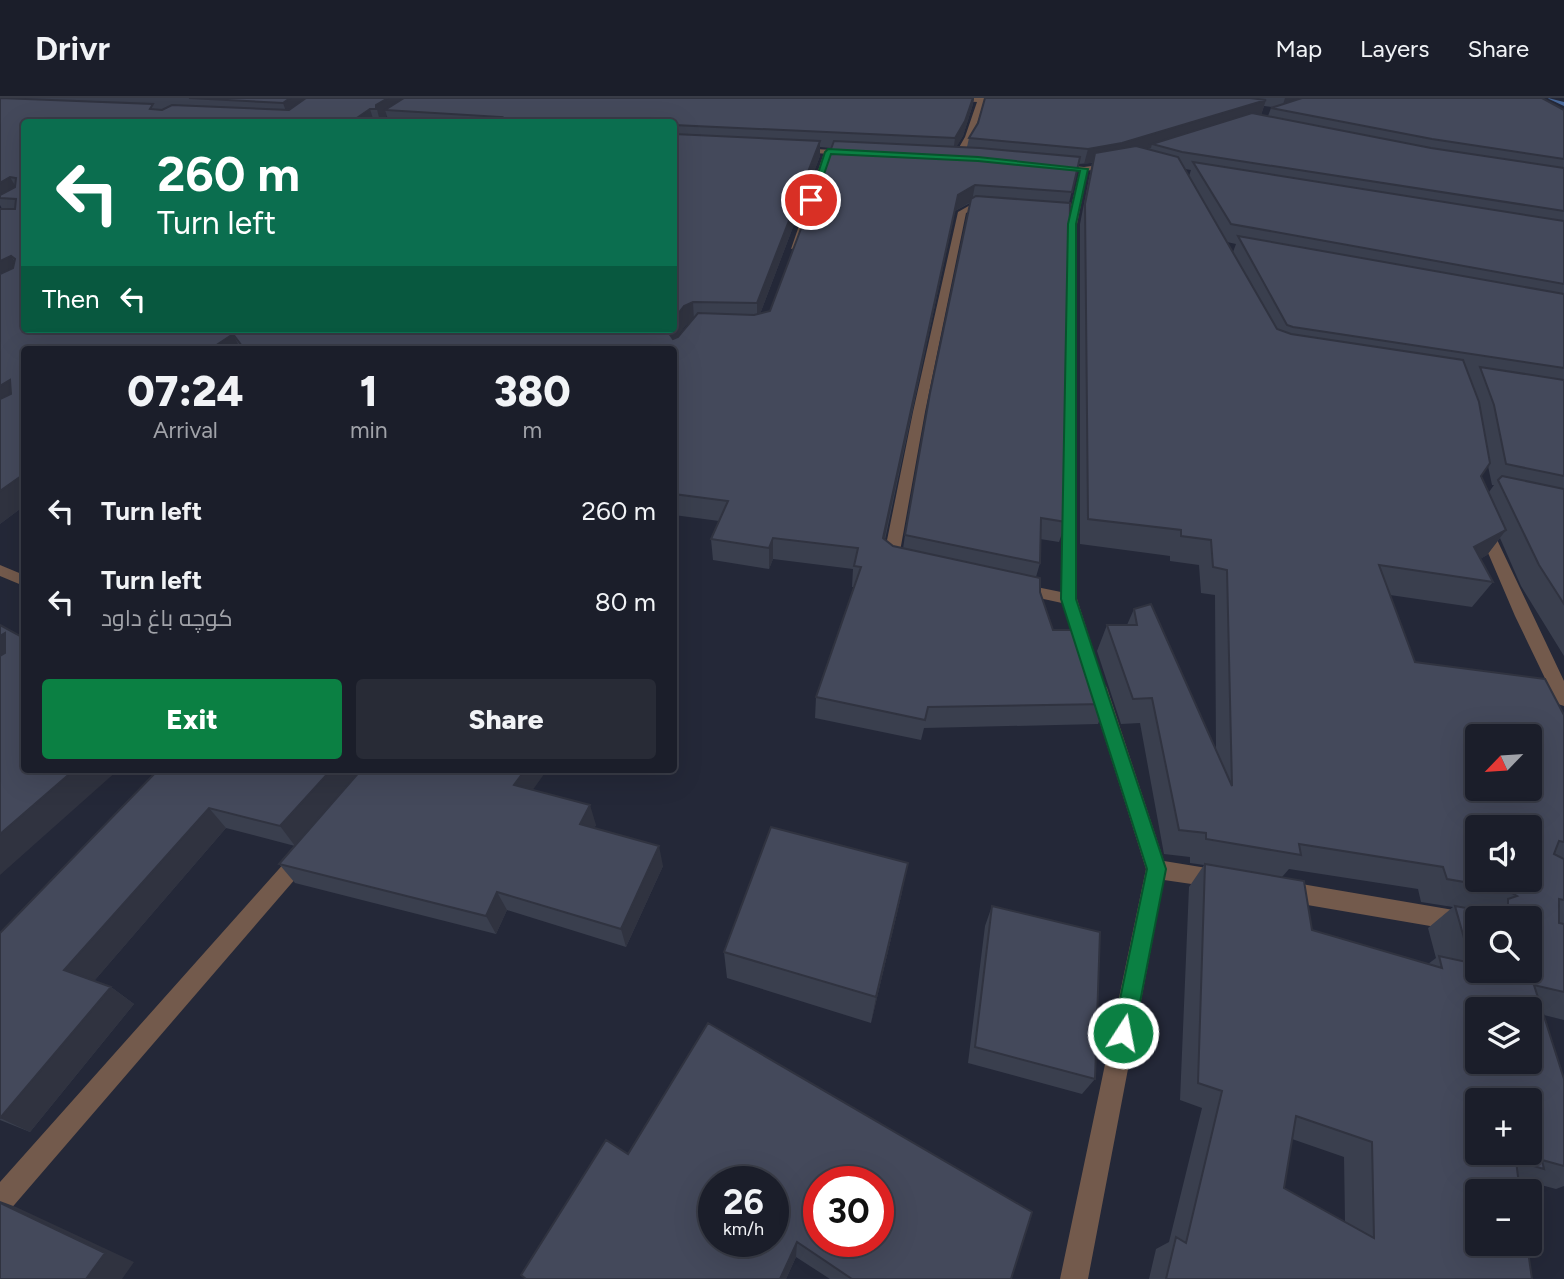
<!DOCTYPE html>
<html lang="en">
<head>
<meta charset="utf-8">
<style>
	body { margin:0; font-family:Figtree,Cairo,sans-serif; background:#282b36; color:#f1f3f6; height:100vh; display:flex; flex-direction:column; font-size:26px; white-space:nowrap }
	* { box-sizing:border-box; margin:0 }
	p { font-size:23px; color:#a0a2a8 }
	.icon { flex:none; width:38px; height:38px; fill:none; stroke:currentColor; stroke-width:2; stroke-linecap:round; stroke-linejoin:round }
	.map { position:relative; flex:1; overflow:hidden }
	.sheet { position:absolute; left:21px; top:248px; width:656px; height:427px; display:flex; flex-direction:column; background:#1b1e2a; border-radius:7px; box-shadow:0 7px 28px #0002,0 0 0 2px #393c47 }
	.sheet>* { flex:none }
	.hud { position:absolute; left:21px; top:21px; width:656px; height:214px; border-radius:7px; box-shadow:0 7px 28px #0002,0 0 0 2px #393c47; background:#0b6e4f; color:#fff; overflow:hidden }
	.needle { width:46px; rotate:245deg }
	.tools { position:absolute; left:1465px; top:626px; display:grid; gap:14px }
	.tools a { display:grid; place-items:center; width:77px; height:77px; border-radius:7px; background:#1b1e2a; box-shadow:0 7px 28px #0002,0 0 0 2px #393c47; font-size:35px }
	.speed { position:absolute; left:698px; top:1068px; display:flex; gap:14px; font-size:35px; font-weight:700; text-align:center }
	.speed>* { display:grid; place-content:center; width:91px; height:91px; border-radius:50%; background:#1b1e2a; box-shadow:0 7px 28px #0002,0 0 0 2px #393c47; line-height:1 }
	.speed small { font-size:18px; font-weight:400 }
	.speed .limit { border:10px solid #d22; background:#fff; color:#111 }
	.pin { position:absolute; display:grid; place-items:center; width:60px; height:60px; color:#fff; margin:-30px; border:4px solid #fff; border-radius:50%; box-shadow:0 2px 7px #0007 }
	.me { position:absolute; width:77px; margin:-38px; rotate:11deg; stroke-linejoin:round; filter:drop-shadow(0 0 5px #0008) }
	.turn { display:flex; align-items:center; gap:24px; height:147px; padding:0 21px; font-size:32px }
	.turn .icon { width:91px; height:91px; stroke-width:2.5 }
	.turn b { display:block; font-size:49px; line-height:60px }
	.then { display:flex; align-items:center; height:66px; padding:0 21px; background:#0003; gap:14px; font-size:26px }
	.eta { display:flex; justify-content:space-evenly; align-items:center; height:119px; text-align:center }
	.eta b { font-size:42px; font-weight:800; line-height:49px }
	.button { display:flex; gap:14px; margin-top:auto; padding:14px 21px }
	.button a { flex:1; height:80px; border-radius:7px; background:#0b8043; color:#fff; font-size:28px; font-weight:800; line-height:80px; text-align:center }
	.button a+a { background:#282b36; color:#f1f3f6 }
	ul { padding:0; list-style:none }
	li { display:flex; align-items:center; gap:21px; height:91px; padding:0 21px }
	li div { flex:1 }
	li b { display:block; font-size:26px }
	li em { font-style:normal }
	header { display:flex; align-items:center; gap:42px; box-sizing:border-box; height:98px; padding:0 35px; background:#1b1e2a; border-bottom:2px solid #393c47 }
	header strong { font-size:33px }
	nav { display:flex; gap:38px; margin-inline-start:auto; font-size:24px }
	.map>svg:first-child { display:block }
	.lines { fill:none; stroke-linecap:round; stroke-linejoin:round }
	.stream { fill:#466698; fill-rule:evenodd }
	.minor { fill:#735a4c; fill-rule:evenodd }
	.tertiary { fill:#735a4c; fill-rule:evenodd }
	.wall { fill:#3a3f4e; fill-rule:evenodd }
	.shaded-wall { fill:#303340 }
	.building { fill:#44495b; stroke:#303340; stroke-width:2; fill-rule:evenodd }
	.route { fill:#0b8043; stroke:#07532c; stroke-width:2 }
</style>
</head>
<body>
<header>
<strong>Drivr</strong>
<nav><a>Map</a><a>Layers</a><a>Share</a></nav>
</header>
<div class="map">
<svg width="1564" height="1181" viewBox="0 0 1564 1181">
	<rect width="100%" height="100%" fill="#242838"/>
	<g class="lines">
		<!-- stream -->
		<path class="stream" d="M1548 0 1564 4V8L1549 1Z"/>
		<!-- minor -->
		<path class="minor" d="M420 0H428L390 24H382Z
			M912 0H985L973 39 960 62 953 60 965 39 977 4Z
			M825 52 832 54 799 149 791 151Z
			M1084 69 1088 71 1077 126V501L1094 554 1086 560 1078 554 1062 505 1011 494 1009 490 1017 485 1061 494 1067 126 1080 71Z
			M972 106 995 111C987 117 976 110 966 115L925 314 899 459 909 464 901 469 886 465 883 462 913 314 958 114Z
			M1484 424 1491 429 1564 583V608L1558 606 1555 601 1515 518 1477 429Z
			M0 467 24 477V488L0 478Z
			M1098 584 1104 585 1107 590 1164 763 1219 772 1226 774 1229 781 1226 788 1219 790 1164 782 1088 1181H1060L1146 771 1089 590 1092 585Z
			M302 750 309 753 312 759 309 765 9 1113 0 1117V1084L295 753Z
			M1284 783 1477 816 1486 821H1477V836L1284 803 1277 800 1273 793 1277 786Z"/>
		<!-- tertiary -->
		<path class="tertiary" d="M796 50 852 53 856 55 852 57 793 54Z
			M1113 65 1116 69 1084 73 1050 68 1054 66 1084 69Z"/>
	</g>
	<!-- wall -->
	<path class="wall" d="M0 0H974L973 6 963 38 956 49H967L969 40 978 25 985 0H1542L1564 12V558L1521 488 1500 440 1487 457 1480 461 1493 484 1472 509 1390 497 1415 564 1564 617V922L1544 917 1564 981V1088L1556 1091 1518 1081 1532 1181H1149L1156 1151 1169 1144 1202 1010 1180 1002 1189 789 1204 767 1190 765V759L1164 756 1140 625 1121 626 1097 553 1107 527H1127L1134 511 1216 651 1215 497 1201 495 1199 467 1170 463V458L1080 446V126L1092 65 1078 66 1069 105 1066 424 1059 444 1040 441V465L1036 479 1040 494 1053 532 1106 606 1098 626 924 630 921 642 815 620 816 599 854 489H852L853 471 773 461 769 471 713 462 711 441 719 423 674 417V252H24V408L0 426V111H2L0 107ZM1264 8 1273 9 1271 10 1268 18 1261 17ZM387 18 388 24H674V231H24V24H381V22ZM820 49 831 50 770 213 760 216 820 58ZM1185 71 1191 72 1189 78ZM970 105 905 437 903 451 893 448 885 442 955 113ZM1227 144 1236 146 1233 154ZM690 225 678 239 676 240 686 227ZM1488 368 1492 387H1494L1489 394 1481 378ZM1289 771 1418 791 1421 804 1453 809 1428 830 1436 860 1428 866 1312 832 1282 779ZM1292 1041 1344 1059 1345 1124 1284 1090Z
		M158 672 533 692 596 727 594 730 663 768 626 849 507 812 496 836 295 785 279 766 295 748 226 730 94 883 111 889 134 906 30 1034 0 1022V835Z
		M902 794 871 925 727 880 724 854Z
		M992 808 1095 981 1082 996 968 965 985 828Z
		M628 1056 1011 1181H830L796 1159 786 1181H526Z"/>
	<!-- shaded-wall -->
	<path class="shaded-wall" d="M290 0H315L288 19 283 5Z
		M388 0H415L385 12 387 18 381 22 380 24 376 7Z
		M973 0H974L973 6 963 38 953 55 955 40Z
		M1285 0H1314L1282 10Z
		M1266 2 1261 17 1152 46 1151 50 1118 60 1084 66 1088 51Z
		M370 11 374 24H351Z
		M820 43V58L757 224V205Z
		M10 79 20 96 0 100V85Z
		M975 87 972 103 955 113 880 461 883 440 958 97Z
		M11 158 23 177 0 187V163Z
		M693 204 694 223 686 227 668 250 666 231H674V221L684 208Z
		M98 231H138L109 252 97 234Z
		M387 231H413L394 250 387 234Z
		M233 236 241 252H209Z
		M10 282 24 302 0 316V288Z
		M24 376V408L0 426V393Z
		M1506 432 1487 457 1455 475 1474 449Z
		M773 440V461L769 471V450Z
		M5 535 24 556 0 571V538Z
		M74 672H118L0 777V736Z
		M331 672H362L295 748 280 728Z
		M525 672H547L522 707 514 687Z
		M590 707 596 727 586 746 580 726Z
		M209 710 226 730 89 889 64 872Z
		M659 748 663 768 626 849 621 831Z
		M908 765 902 794 871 925 876 899Z
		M497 794 507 812 496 836 486 818Z
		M111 889 134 906 30 1034 0 1020Z
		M0 1103 16 1109 134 1164 122 1181H86L0 1105Z
		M797 1144 796 1159 786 1181H780Z"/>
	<!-- building -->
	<path class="building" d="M0 0 153 6 150 11 162 12 172 7 289 12 306 0H388L376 7V11H370L351 24H24V231H98L97 234 115 235 120 231H387V234H403L407 231H666L673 241 678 239 698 215 754 217 770 213 834 43 980 50 1080 59 1072 94 975 87 958 97 883 440 893 448 1040 480V494L1053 532H1082L1106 606 928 609 925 622 816 599 861 469 854 468 858 450 773 440 769 450 711 441 728 403 674 396V252H245L233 236 209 252H24V376L0 393V301L11 296 10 282 0 288V176L13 170 15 161 11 158 0 163V111H15L16 101 0 100V97L15 89 16 80 10 79 0 85Z
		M189 0H290L283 5Z
		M404 0H973L965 23 955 40 674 27V24H493L501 19 385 12Z
		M985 0H1250L1266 2 1122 45 1088 51 969 40 978 25Z
		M1302 0H1542L1564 12V61L1432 41 1271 10Z
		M1252 15 1431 50 1564 70V113L1182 54 1152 46Z
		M674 36 820 43 757 205 693 204 684 208 674 221Z
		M1136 48 1178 59 1277 231 1291 236 1463 262 1479 304 1490 365 1481 378 1506 432 1474 449 1493 484 1379 467 1415 564 1545 581 1564 617V744L1559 743 1554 756 1564 761V802L1559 801V825L1564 826V894L1534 887 1564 981V1068L1542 1062 1544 1071 1516 1063 1520 1094H1477V1146H1527L1532 1181H1166L1176 1139 1186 1145 1222 993 1198 985 1205 766 1304 783 1312 832 1442 870 1439 858 1471 865 1455 808 1505 817 1508 814V801L1517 798 1505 791 1447 781 1443 769 1299 746 1301 757 1206 741V735L1179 732 1152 600 1133 601 1107 527H1137L1134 511 1151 506 1232 688 1227 472 1213 469 1211 442 1181 438V432L1088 421 1085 106 1095 55ZM1477 639H1530V691H1477ZM1477 730H1530V782H1477ZM1477 821H1530V873H1477ZM1477 912H1530V964H1477ZM1477 1003H1530V1055H1477ZM1296 1018 1372 1044 1374 1140 1284 1090Z
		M1193 64 1564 123V186L1231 126Z
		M976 98 1070 105 1066 424 1041 420 1040 465 905 437 930 295 971 101Z
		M1238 138 1564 196V270L1293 229 1287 227Z
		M1480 269 1564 282V378L1506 366 1494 307Z
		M1502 378 1564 391V506L1539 467 1498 382Z
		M0 527 24 540V672H74L0 736V558L5 555V535L0 538Z
		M158 672H331L280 728 209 710 64 872 111 889 0 1020V835Z
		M361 672H525L514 687 590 707 580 726 659 748 621 831 497 794 486 818 279 766Z
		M771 729 908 765 876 899 724 854Z
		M992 808 1100 834 1095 981 975 949Z
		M708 925 1032 1114 1011 1181H852L797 1144 780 1181H526L521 1177 606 1042 628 1056ZM714 1083H774V1143H714ZM819 1083H878V1143H819Z
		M0 1105 105 1155 86 1181H0Z"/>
	<!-- route -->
	<path class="route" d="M828 51 978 59 1088 71 1076 126V501L1166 771 1134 935 1131 942 1123 946 1116 942 1113 935 1147 771 1061 501 1068 126 1080 73 978 63 831 56 815 102 809 103 825 54Z"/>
</svg>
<div class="tools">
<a><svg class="needle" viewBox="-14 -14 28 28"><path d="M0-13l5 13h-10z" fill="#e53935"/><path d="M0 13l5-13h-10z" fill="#a0a2a8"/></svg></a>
<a><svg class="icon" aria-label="sound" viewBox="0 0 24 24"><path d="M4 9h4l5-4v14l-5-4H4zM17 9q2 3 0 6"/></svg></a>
<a><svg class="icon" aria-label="search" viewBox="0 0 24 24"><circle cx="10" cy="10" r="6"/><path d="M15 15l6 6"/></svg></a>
<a><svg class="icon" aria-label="layers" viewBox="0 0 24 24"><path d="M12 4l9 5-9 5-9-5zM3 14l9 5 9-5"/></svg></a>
<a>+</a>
<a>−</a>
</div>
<div class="speed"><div>26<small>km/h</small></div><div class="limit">30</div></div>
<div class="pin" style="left:811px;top:102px;background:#d93025"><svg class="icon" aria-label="arrive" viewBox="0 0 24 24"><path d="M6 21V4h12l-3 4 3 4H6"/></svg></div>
<svg class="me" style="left:1123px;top:935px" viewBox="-20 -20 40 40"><circle r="17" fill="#0b8043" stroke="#fff" stroke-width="3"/><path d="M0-11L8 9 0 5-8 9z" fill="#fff"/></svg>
<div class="hud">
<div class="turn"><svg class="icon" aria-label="left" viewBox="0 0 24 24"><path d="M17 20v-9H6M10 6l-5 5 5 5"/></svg><div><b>260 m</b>Turn left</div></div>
<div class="then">Then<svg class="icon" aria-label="left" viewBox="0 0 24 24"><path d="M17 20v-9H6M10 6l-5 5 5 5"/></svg></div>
</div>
<section class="sheet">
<div class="eta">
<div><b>07:24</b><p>Arrival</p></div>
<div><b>1</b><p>min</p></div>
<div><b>380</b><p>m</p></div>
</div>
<ul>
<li><svg class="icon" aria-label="left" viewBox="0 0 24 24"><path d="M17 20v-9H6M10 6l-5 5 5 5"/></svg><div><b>Turn left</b></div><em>260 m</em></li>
<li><svg class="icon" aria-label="left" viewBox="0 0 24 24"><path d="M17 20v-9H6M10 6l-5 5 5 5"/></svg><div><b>Turn left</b><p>کوچه باغ داود</p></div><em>80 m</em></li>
</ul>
<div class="button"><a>Exit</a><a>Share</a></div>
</section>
</div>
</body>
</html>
